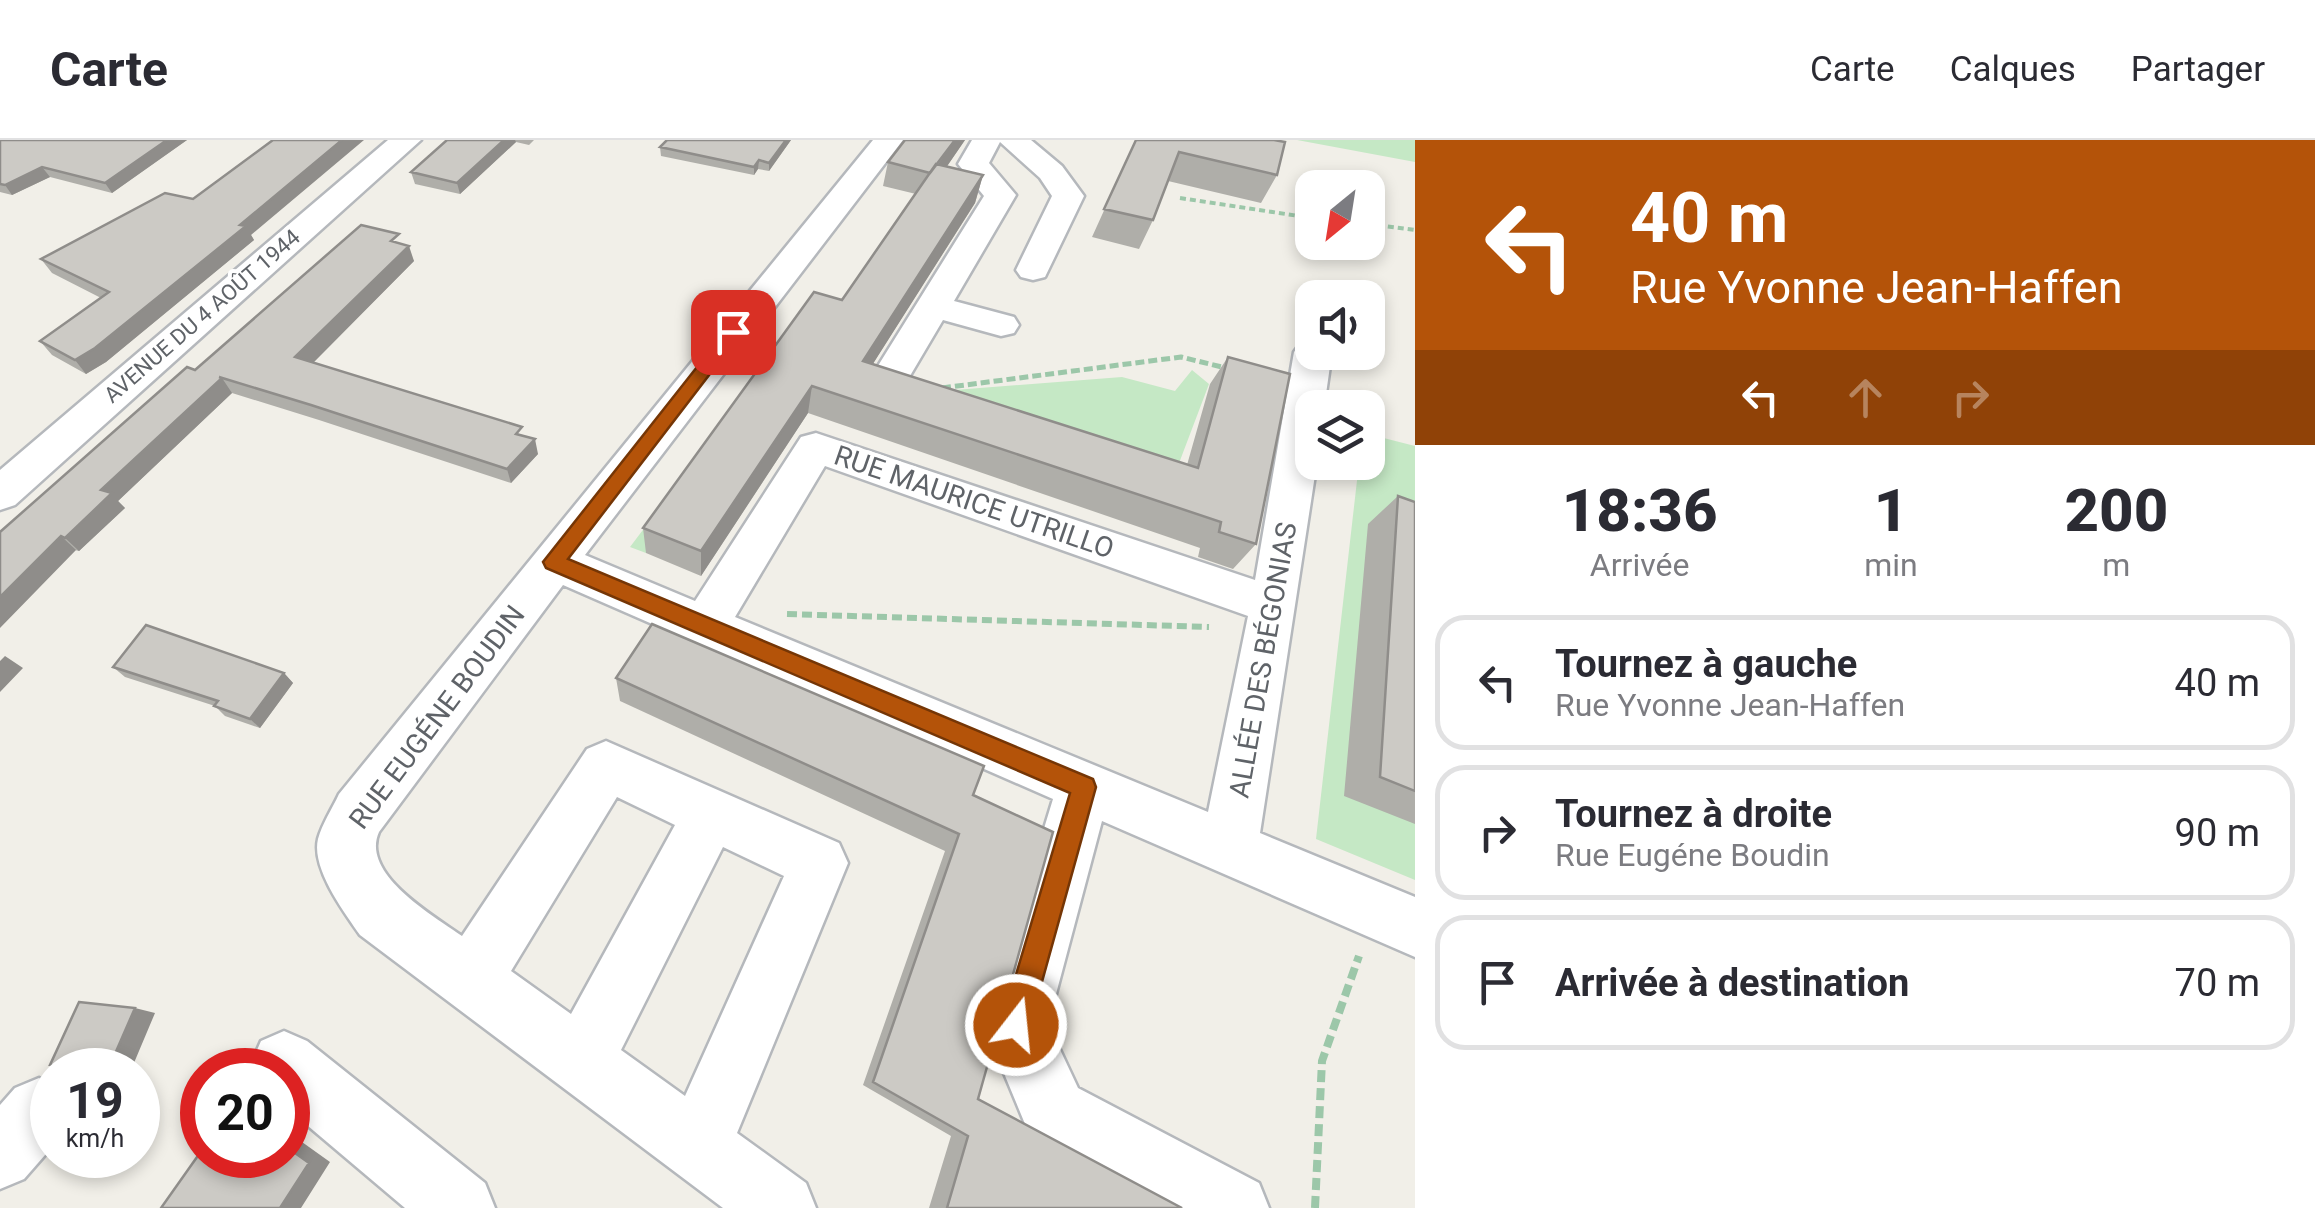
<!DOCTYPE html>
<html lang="fr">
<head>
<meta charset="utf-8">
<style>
	body { margin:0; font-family:Roboto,sans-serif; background:#f7f7f7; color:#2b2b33; height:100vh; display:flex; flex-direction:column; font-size:38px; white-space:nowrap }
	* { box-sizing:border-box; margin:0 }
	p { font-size:32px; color:#7c7c81 }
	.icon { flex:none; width:55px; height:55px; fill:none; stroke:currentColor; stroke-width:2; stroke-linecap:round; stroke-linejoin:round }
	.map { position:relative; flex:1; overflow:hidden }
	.details { display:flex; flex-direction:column; background:#fff; width:900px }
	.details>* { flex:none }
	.hud { background:#b45309; color:#fff; overflow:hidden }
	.needle { width:65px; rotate:210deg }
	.buttons { position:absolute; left:1295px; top:30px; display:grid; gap:20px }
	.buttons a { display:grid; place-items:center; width:90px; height:90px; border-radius:20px; background:#fff; box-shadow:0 5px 15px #0003; font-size:50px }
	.speed { position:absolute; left:30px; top:908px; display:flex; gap:20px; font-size:50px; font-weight:700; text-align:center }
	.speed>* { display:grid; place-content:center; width:130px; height:130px; border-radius:50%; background:#fff; box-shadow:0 5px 15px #0003; line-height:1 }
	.speed small { font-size:25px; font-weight:400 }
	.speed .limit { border:15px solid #d22; background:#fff; color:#111 }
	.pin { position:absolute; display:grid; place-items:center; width:85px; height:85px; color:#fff; margin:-42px; border-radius:20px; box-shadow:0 5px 15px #0006 }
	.me { position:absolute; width:110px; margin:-55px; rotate:16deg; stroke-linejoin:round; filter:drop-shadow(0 0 8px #0008) }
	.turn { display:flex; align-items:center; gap:35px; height:210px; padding:0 50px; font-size:45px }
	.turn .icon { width:130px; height:130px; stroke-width:2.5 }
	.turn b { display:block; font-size:70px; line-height:85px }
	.lanes { display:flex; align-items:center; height:95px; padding:0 50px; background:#0003; justify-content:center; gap:50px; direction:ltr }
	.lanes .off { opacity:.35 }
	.eta { display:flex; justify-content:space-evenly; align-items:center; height:170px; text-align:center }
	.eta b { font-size:60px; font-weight:800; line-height:70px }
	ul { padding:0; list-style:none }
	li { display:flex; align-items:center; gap:30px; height:135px; margin:0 20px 15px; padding:0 30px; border:5px solid #e1e1e2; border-radius:30px }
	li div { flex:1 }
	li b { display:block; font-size:38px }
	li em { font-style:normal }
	header { display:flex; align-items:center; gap:60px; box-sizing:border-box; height:140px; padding:0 50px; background:#fff; border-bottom:2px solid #e1e1e2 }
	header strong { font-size:48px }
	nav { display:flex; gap:55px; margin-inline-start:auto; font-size:35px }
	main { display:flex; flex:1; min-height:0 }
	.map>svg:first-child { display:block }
	.green { fill:#c5e8c5 }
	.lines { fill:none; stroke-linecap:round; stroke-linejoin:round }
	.minor-casing { stroke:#b5b8bc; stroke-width:5 }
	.path-far3 { stroke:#9cc7a9; stroke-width:4; stroke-dasharray:6 4; stroke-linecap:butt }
	.path-far2 { stroke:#9cc7a9; stroke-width:5; stroke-dasharray:9 4; stroke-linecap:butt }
	.path-far1 { stroke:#9cc7a9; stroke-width:6; stroke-dasharray:10 5; stroke-linecap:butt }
	.path { stroke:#9cc7a9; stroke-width:8; stroke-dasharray:12 6; stroke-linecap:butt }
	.minor { fill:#fff; fill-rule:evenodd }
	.wall { fill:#afaea9 }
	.shaded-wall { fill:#8f8d8a }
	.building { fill:#cccac5; stroke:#8f8d8a; stroke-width:2.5 }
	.route { fill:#b45309; stroke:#753606; stroke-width:2.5 }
	.labels { text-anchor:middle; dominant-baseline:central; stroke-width:8; stroke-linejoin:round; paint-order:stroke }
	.far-street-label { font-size:22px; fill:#5f6368; stroke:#fff }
	.street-label { font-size:28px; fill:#5f6368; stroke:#fff }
</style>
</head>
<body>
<header>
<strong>Carte</strong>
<nav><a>Carte</a><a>Calques</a><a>Partager</a></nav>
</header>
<main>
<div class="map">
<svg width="1415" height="1068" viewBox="0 0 1415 1068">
	<rect width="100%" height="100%" fill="#f1efe8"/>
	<!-- green -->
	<path class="green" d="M1297 0H1415V22Z
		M775 215 929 252 1122 237 1175 251 1192 230 1209 244 1173 339 774 237 646 413 630 407Z
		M1368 294 1415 306V740L1316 699 1359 323 1368 322Z"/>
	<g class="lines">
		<defs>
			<path id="minor" d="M388 0H421L15 365 0 370V330Z
				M873 0H903L585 415 695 461 801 297 816 293 1255 440 1294 212 1300 204 1312 200V212H1332L1324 268H1312V322H1317L1260 693 1415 757V817L1102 681 1048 884 1078 948 1259 1043 1269 1068H1163L1030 996 984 885 1053 659 563 445 379 692C360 734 434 776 462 796L587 609 606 601 839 703 848 723 737 993 806 1043 816 1068H723L360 795C344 772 311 728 318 699 322 684 332 669 339 654ZM825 326 1248 476 1208 672 735 477ZM617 657 675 685 571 874 511 831ZM723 707 784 736 685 956 621 910Z
				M972 0H1031L1062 26 1084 56 1045 137 1033 140 1021 137 1016 130 1052 56 1040 38 1000 2 989 23 1016 55 954 161 1014 177 1019 185 1014 193 1001 196 943 180 904 246 890 250 876 246 871 237 984 56 958 24Z
				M284 891 307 901 485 1043 495 1068H405L288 969V930H254L251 924 261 901Z
				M39 938 52 944V1007L24 1039 0 1049V965L15 948Z"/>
		</defs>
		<!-- minor casing -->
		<use href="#minor" class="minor-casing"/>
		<!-- path-far3 -->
		<path class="path-far3" d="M1180 58 1312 78
			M1368 84 1415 90"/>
		<!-- path-far2 -->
		<path class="path-far2" d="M942 248 1181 217 1226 228"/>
		<!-- path-far1 -->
		<path class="path-far1" d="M787 474 1209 487"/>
		<!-- path -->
		<path class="path" d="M1315 1068 1322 921 1359 816"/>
		<!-- minor -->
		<use href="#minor" class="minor"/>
	</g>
	<!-- wall -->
	<path class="wall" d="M0 0H187L112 53 50 37 12 55 0 52Z
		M447 0H534L529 5 516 2 460 54 415 44 411 32Z
		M667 0H791L769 31 758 29 754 35 661 16 660 7Z
		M905 0H965L947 26 983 35 975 63 872 225 1187 325 1210 244 1228 217 1256 404 1233 429 1198 417 1200 408 808 273 701 436 646 413 643 388 842 160 916 54 883 46 888 22Z
		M1136 0 1277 35 1261 63 1168 41 1153 80 1139 109 1092 97Z
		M251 95 254 100 106 222 86 234 52 215 40 201 101 158 52 133 41 119Z
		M402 104 414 121 313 223 525 296 538 314 511 343 319 280 232 253 118 361 125 368 79 411 0 392 195 230Z
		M1398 356 1415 362V684L1344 656 1368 384Z
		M113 527 284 533 293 543 260 588 225 576 215 566 125 537Z
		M616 538 973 655 978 959 1182 1068H929L951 996 863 945 945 711 620 561Z"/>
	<!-- shaded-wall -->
	<path class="shaded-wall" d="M167 0H187L112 53 105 43Z
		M342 0H364L251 95 254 100 106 222 86 234 75 220Z
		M504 0H515L516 2 460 54 457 43Z
		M786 0H791L769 31V23Z
		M955 0H965L926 57 932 33Z
		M759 20 758 29 754 35V27Z
		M42 27 50 37 12 55 5 45Z
		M983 35 975 63 857 249 863 221Z
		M409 106 414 121 303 233 295 217Z
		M222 238 232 253 118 361 125 368 79 411 65 398 101 350Z
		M812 246 808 273 701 436V411Z
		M535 299 538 314 511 343 507 329Z
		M61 396 76 410 0 488V457Z
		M5 516 23 528 0 552V521Z
		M284 533 293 543 260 588 250 579Z
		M135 868 155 873 131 930H108Z
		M288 992 330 1022 301 1068H280L288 1008Z"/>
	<!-- building -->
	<path class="building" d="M0 0H167L105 43 42 27 5 45 0 44Z
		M273 0H342L240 85 246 86 95 208 75 220 40 201 109 152 41 119 165 53 193 59Z
		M447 0H504L457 43 411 32Z
		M667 0H786L769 23 759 20 754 27 660 7Z
		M905 0H955L930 33 888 22Z
		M1136 0H1274L1285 2 1277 35 1179 12 1153 80 1104 69Z
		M936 24 983 35 863 221 1198 328 1228 217 1290 234 1256 404 1219 392 1221 382 812 246 701 411 643 388 814 152 842 160Z
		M361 85 399 94 391 101 409 106 295 217 522 287 516 294 535 299 507 329 311 265 219 237 222 238 101 350 112 353 65 398 61 396 0 457V392L187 227 195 230Z
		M1398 356 1415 362V651L1380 637Z
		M652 484 984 626 973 655 1053 692 978 959 1182 1068H947L968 996 873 942 959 694 616 538Z
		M146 485 284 533 250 579 214 566 218 561 113 527Z
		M79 862 135 868 108 930 50 925Z
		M288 1008 309 1023 280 1068H161L202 1010V1015H288Z"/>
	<!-- route -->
	<path class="route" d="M733 187 741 192 739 196 568 419 1093 639 1096 647 1030 885 1026 895 1016 900 1005 895 1001 885 1070 653 546 428 543 422 727 189Z"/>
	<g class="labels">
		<!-- far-street labels -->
		<g class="far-street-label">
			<text transform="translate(202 176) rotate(-41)">AVENUE DU 4 AOÛT 1944</text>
		</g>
		<!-- street labels -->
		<g class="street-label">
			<text transform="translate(974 362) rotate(19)">RUE MAURICE UTRILLO</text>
			<text transform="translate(1263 520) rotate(-80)">ALLÉE DES BÉGONIAS</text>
			<text transform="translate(437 577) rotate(-53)">RUE EUGÉNE BOUDIN</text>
		</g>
	</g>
</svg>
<div class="buttons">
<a><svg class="needle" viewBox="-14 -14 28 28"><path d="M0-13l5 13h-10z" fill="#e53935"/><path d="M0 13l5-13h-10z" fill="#7c7c81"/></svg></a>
<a><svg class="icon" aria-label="sound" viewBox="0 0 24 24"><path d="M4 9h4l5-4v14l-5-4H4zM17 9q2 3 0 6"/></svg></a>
<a><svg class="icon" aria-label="layers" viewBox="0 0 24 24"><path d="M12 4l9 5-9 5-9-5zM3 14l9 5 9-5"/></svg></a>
</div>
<div class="speed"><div>19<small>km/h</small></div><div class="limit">20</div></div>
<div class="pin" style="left:733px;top:192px;background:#d93025"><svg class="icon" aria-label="arrive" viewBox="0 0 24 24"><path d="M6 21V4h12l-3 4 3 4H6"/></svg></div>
<svg class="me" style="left:1016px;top:885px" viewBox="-20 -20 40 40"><circle r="17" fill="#b45309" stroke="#fff" stroke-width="3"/><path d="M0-11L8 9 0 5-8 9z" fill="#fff"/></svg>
</div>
<section class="details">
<div class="hud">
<div class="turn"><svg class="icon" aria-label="left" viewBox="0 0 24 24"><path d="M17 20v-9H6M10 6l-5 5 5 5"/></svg><div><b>40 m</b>Rue Yvonne Jean-Haffen</div></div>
<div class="lanes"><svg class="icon" aria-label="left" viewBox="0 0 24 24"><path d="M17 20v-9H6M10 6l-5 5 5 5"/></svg><svg class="icon off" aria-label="ahead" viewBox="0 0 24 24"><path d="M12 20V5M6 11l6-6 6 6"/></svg><svg class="icon off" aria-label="right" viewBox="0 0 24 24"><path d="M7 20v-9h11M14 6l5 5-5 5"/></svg></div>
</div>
<div class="eta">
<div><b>18:36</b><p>Arrivée</p></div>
<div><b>1</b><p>min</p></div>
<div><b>200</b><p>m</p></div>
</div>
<ul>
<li><svg class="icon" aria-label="left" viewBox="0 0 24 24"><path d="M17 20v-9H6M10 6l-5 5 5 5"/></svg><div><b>Tournez à gauche</b><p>Rue Yvonne Jean-Haffen</p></div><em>40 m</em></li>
<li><svg class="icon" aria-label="right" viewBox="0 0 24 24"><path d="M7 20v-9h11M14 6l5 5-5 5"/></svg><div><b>Tournez à droite</b><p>Rue Eugéne Boudin</p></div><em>90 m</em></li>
<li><svg class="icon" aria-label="arrive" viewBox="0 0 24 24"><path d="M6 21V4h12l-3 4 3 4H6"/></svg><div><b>Arrivée à destination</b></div><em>70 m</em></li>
</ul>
</section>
</main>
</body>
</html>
